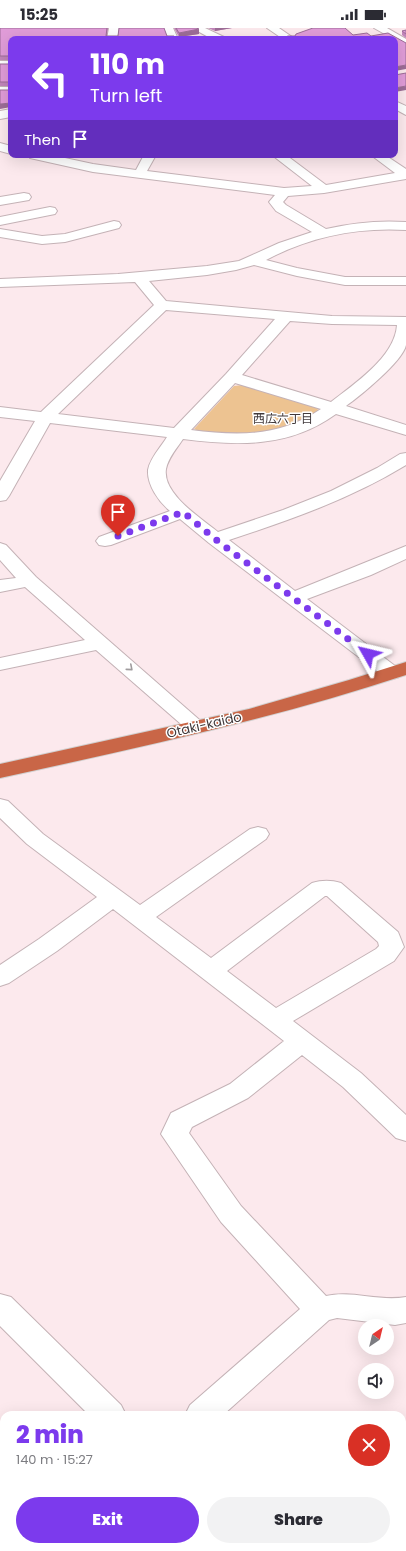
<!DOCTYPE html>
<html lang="en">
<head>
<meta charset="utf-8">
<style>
	body { margin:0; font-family:Poppins,"Noto Sans JP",sans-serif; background:#f2f2f3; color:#2b2b33; height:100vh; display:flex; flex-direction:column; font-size:15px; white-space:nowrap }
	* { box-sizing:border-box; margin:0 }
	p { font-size:13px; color:#7c7c81 }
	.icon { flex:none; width:22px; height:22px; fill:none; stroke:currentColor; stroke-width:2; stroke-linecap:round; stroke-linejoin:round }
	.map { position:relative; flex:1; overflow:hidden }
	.sheet { position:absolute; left:0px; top:1383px; width:406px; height:140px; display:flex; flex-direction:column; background:#fff; border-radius:12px 12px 0 0; box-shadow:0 4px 16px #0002 }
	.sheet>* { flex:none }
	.guide { position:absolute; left:8px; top:8px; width:390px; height:122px; border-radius:8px; box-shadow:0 4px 16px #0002; background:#7c3aed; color:#fff; overflow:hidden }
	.needle { width:26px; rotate:35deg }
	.buttons { position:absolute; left:358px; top:1291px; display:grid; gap:8px }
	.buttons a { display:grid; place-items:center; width:36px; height:36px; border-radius:50%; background:#fff; box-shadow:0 4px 16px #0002; font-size:20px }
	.pin { position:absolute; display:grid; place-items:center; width:34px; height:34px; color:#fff; margin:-41px -17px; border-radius:50% 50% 50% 0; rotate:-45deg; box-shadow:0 0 4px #0007 }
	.pin .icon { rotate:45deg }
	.me { position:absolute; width:44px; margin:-22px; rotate:307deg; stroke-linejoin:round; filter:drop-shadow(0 0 3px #0008) }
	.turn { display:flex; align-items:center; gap:14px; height:84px; padding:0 16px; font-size:18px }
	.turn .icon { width:52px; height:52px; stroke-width:2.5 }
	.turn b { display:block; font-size:28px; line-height:34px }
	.then { display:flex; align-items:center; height:38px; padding:0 16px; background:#0003; gap:8px; font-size:15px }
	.round { display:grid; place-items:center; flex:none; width:42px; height:42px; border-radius:21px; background:#f2f2f3 }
	.head { display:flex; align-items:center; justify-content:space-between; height:68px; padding:0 16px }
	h1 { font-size:24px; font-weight:800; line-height:30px; color:#7c3aed }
	.action { display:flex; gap:8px; margin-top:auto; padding:8px 16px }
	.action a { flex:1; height:46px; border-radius:24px; background:#7c3aed; color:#fff; font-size:16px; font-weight:800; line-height:46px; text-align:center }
	.action a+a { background:#f2f2f3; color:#2b2b33 }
	.status { display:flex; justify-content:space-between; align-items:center; height:28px; padding:0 20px; background:#fff; direction:ltr }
	.status svg { height:11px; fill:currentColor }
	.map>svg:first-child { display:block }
	.green { fill:#edc391 }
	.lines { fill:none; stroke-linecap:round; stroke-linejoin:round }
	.minor-casing { stroke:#c4b2b6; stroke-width:2 }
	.highway-casing { stroke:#d1d0d0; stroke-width:2 }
	.minor { fill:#fff; fill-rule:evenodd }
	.highway { fill:#c96647; fill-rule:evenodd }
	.wall { fill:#c186ba }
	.shaded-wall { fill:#9d6d97 }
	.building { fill:#e09cd8; stroke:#9d6d97 }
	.oneway { stroke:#a09c9e }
	.route { stroke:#7c3aed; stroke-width:7; stroke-dasharray:0 12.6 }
	.labels { text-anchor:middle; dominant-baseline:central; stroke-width:3; stroke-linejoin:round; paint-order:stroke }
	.far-neighbourhood-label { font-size:12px; fill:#413a3c; stroke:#fff }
	.street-label { font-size:13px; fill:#413a3c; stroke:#fff }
</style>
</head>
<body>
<div class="status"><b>15:25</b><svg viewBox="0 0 49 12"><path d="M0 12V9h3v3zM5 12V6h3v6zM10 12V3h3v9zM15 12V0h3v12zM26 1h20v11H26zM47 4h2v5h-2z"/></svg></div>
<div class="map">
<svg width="406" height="1523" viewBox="0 0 406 1523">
	<rect width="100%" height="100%" fill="#fce9ed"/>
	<!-- green -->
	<path class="green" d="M242 357 315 378 319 383C316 386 313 389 310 391 288 405 217 412 194 401L234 358Z"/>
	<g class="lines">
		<defs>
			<path id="minor" d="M109 0H119L117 11H107Z
				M163 0H173L178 11H168Z
				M192 0H205L224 9 225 11H212Z
				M267 0H279L295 11H283Z
				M374 0H387L406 11V18Z
				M0 33H11V39H0Z
				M0 59H11V65H0Z
				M395 73 406 78V87L395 81Z
				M11 81V89L0 91V83Z
				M0 115 11 118V126L0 123Z
				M28 127H51L93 136 136 142 144 127H156L147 143 284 160 312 158 272 127H286L326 157 395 145 371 127H385L406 141V151L324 165 288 168 283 174 286 177 326 201C352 195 379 192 406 194V202C357 199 309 209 266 232L297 240 345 249H406V257H345L297 248 254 237 236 242 207 247 149 253 166 273 332 288 406 289C406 297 406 308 406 317 403 333 360 368 346 378L406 397V407L336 386C289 420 238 418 183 411 177 420 168 430 166 441 162 466 201 490 218 504L283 482 331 463 377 440 400 426 406 425V437C350 471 290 492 229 512L295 563 406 518V531L371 547 307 571 399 641 402 645 399 649 392 651 385 649 209 515 180 491 111 517 105 518 99 517 96 513 99 509 170 483C159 474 147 457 148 442 150 430 161 419 167 409L50 395 9 468 6 472 0 473V453L35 393 0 389V379L41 384 154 277 135 254 0 259V251L118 246 207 238 239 233 279 215 312 204 276 183 269 174 275 167 93 144 30 130ZM166 282 275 291 226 346 174 400 58 386ZM290 293 332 296 397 297C395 329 354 356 331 374L242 347ZM235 355 321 381C279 409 239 408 191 402Z
				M24 165 29 166 31 169 29 172 0 177V169Z
				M50 179 55 180 57 183 55 186 0 197V189Z
				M114 193 119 194 121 197 119 200 65 214 42 216 0 209V201L42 208 65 206Z
				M0 515 6 517 36 549 203 695 207 699 203 703 196 705 189 703 96 622 0 642V630L85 612 25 559 0 564V552L16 550 0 532Z
				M0 771 8 773 43 806 140 877 250 801 258 799 266 801 269 806 266 811 156 889 211 930 312 855C322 852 331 852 341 855L398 904 404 919 394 933 293 993 361 1045 406 1087V1113L396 1110 343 1059 302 1027 248 1070 192 1099 189 1105 241 1178 326 1268C352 1262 379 1274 406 1269V1295L395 1297 337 1290 329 1292 223 1387H185L190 1377 300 1281 221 1194 161 1106 171 1085 230 1056 284 1013 113 881 57 923 9 955 0 958V937L39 911 97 869 27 816 0 790ZM325 868H327L378 914 379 918 376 921 276 980 227 943Z
				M0 1266 11 1269 121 1377 126 1387H89L0 1298Z
				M32 1519H69L67 1523H30Z
				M238 1519H274L276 1523H240Z"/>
			<path id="highway" d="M406 634V647C273 691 137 720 0 750V736L249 681 349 652Z"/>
		</defs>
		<!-- minor casing -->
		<use href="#minor" class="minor-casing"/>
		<!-- highway casing -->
		<use href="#highway" class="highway-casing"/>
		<!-- minor -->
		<use href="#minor" class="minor"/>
		<!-- highway -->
		<use href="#highway" class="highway"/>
	</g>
	<!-- wall -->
	<path class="wall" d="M0 0H108L107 8H167L11 11V32H0Z
		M174 0H196L199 6 179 9Z
		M208 0H232L215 3Z
		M406 2V10L402 7V3Z
		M0 36H11V58H0Z"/>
	<!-- shaded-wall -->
	<path class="shaded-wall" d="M215 0H232L215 3Z
		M199 1V6L179 9V5Z
		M406 37V41L395 43V39Z
		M406 58V62L395 64V60Z
		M11 75V79L0 81V76Z"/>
	<!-- building -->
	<path class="building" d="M0 0H107L106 8H118L119 0H164L167 8H174L175 11H11V28H0Z
		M176 0H196L199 1 179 5Z
		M313 0H345L353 7 367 5 371 8 388 5 406 15V37L395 39V11H280L288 8H295L296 6Z
		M406 2V6L402 3Z
		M0 36H11V54H0Z
		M406 45V58L395 60V47Z
		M0 62H11V75L0 76Z"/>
	<!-- one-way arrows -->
	<defs><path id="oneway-chevron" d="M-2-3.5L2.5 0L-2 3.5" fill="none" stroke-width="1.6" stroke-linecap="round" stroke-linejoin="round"/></defs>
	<use class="oneway" href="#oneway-chevron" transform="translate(130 640) rotate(41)"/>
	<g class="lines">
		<!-- route -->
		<path class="route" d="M118 508 183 484 215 511 368 626"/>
	</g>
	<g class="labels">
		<!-- far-neighbourhood labels -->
		<g class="far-neighbourhood-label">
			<text x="283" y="390">西広六丁目</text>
		</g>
		<!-- street labels -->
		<g class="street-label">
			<text transform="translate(204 697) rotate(-13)">Otaki-kaido</text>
		</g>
	</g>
</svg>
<div class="buttons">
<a><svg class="needle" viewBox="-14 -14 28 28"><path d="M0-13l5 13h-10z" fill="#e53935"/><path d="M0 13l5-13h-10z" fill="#7c7c81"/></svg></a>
<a><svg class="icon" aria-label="sound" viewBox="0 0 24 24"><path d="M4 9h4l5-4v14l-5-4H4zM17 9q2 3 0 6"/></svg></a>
</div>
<div class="pin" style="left:118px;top:508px;background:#d93025"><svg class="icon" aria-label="arrive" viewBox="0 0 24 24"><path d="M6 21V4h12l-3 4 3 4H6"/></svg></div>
<svg class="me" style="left:368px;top:626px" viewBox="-20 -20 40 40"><path d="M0-17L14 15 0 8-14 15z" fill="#7c3aed" stroke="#fff" stroke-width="4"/></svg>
<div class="guide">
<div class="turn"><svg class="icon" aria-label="left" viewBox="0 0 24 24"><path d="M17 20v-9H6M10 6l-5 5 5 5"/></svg><div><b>110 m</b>Turn left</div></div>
<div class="then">Then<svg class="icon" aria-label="arrive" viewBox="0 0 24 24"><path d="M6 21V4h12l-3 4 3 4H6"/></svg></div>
</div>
<section class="sheet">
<div class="head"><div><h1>2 min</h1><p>140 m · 15:27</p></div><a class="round" style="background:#d93025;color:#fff"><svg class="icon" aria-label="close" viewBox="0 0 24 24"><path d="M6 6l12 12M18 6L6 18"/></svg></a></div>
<div class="action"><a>Exit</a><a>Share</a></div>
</section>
</div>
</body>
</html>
